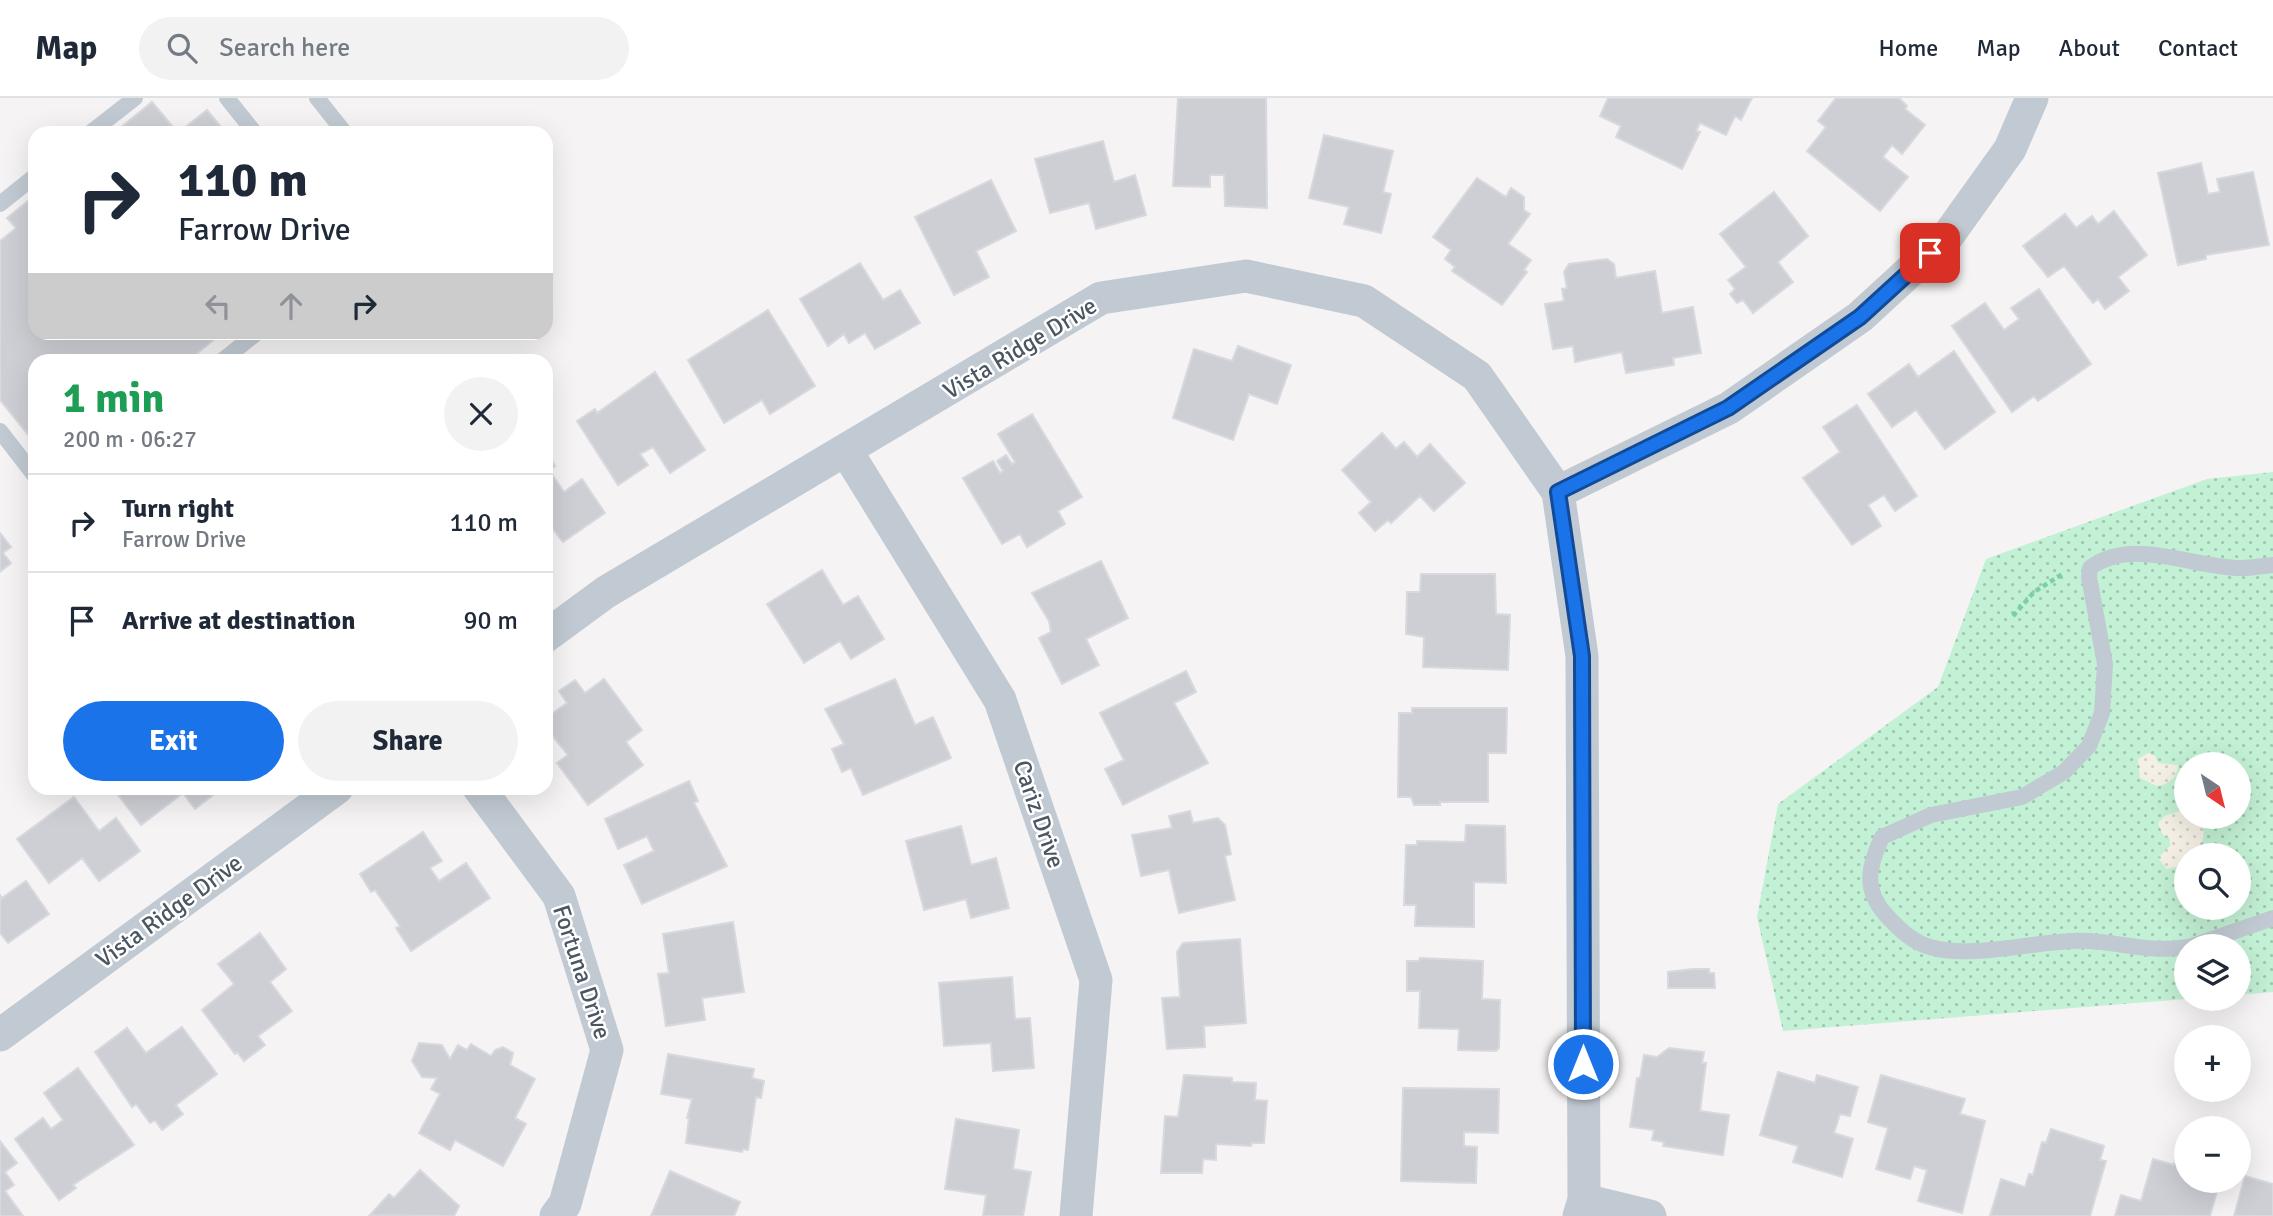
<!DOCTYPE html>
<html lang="en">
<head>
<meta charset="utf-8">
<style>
	body { margin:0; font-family:Signika,sans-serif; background:#f2f2f3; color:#1f2937; height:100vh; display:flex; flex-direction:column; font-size:26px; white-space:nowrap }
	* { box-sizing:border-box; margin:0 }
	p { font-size:23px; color:#747a83 }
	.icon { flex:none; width:38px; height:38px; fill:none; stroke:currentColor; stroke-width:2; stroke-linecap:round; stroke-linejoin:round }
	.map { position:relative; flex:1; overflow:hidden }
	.side { position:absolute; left:28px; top:256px; width:525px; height:441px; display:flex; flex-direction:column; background:#fff; border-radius:21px; box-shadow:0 7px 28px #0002 }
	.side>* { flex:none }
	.top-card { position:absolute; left:28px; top:28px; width:525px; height:214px; border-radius:21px; box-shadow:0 7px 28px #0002; background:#fff; color:#1f2937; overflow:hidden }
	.needle { width:46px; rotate:145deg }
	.buttons { position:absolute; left:2174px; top:654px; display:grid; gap:14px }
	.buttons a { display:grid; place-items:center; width:77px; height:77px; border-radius:50%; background:#fff; box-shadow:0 7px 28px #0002; font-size:35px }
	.pin { position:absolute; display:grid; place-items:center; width:60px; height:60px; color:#fff; margin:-30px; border-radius:14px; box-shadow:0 4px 10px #0006 }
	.me { position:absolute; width:77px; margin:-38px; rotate:0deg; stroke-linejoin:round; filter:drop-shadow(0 0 5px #0008) }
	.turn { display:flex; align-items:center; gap:24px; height:147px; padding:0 35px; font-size:32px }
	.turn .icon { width:91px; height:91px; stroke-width:2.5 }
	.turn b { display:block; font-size:49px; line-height:60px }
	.lanes { display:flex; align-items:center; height:66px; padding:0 35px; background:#0003; justify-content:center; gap:35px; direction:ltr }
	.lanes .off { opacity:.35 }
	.round { display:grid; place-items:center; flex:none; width:74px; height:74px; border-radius:37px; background:#f2f2f3 }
	.headline { display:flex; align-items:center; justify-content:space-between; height:119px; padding:0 35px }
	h1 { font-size:42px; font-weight:700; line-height:52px; color:#1e9e55 }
	.cta { display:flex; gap:14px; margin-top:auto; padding:14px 35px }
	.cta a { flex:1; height:80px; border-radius:42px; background:#1a73e8; color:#fff; font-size:28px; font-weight:700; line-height:80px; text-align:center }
	.cta a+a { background:#f2f2f3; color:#1f2937 }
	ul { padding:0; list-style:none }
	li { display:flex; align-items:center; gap:21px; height:98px; padding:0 35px; border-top:2px solid #e0e1e3 }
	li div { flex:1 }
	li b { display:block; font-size:26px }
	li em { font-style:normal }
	header { display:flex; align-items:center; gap:42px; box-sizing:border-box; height:98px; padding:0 35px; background:#fff; border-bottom:2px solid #e0e1e3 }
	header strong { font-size:33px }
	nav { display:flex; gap:38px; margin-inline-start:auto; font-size:24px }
	.search { width:490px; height:63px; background:#f2f2f3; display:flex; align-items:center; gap:18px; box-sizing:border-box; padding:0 24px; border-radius:38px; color:#747a83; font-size:26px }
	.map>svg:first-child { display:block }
	.grass { fill:url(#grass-dots); fill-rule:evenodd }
	.sand { fill:url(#sand-dots) }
	.building { fill:#cdcfd5; stroke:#d7d9de; stroke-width:2 }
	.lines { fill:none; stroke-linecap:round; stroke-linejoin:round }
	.path { stroke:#7ad0a6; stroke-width:4.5; stroke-dasharray:5 3.5; stroke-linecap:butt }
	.service { stroke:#c1cad2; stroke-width:16 }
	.minor { stroke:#c1cad2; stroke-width:33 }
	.route-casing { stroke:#114b97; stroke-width:18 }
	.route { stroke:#1a73e8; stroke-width:12 }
	.labels { text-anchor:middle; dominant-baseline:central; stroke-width:5; stroke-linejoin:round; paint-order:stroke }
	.street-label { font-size:24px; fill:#4a5661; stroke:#fff }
</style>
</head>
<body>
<header>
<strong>Map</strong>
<div class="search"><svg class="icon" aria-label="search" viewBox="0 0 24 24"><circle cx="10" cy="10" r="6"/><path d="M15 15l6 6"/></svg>Search here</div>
<nav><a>Home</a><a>Map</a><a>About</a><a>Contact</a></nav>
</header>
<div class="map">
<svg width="2273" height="1118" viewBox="0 0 2273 1118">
	<defs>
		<pattern id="grass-dots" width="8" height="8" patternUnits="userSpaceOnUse" patternTransform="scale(1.75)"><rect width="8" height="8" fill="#c3f1d5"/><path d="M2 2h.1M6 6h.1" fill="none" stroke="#a0c6b0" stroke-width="1.8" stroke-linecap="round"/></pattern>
		<pattern id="sand-dots" width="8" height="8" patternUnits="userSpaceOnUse" patternTransform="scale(1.75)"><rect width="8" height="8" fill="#f5f0e5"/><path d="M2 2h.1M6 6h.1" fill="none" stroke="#d4d0c7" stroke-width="1.8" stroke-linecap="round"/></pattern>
	</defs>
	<rect width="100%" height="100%" fill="#f5f3f3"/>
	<!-- grass -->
	<path class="grass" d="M2273 374V894L2238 897V849H2186V901L1783 933 1757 819 1778 706 1938 589 1986 461 2207 381ZM2186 667H2238V719H2186ZM2186 758H2238V810H2186Z"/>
	<!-- sand -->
	<path class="sand" d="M2148 655 2155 658 2158 665 2178 667C2178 679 2168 687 2157 688L2140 680 2138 661Z
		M2180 713 2186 714V719H2198C2208 731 2203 745 2196 758H2186V766L2167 771 2158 760 2170 748V741L2162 736 2158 725 2165 718Z"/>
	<!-- building -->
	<path class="building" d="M1178 0H1266L1267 110 1225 108 1224 77H1210V89L1173 88Z
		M1608 0H1752L1741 22 1735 18 1726 37 1700 25 1696 33 1700 34 1682 71 1616 39 1621 28 1600 18Z
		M1836 0H1899L1907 8 1905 11 1925 27 1902 56 1892 47 1883 59 1908 79 1880 113 1807 53 1826 29 1818 23Z
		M152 4 178 35 207 12 226 35H114Z
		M1324 37 1393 53 1383 94 1391 96 1381 135 1344 126 1349 109 1309 100Z
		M1103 43 1114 84 1135 77 1146 117 1096 131 1089 105 1050 115 1035 61Z
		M2201 65 2208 96 2220 94 2217 81 2253 74 2269 147 2206 157V161L2178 167 2158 75Z
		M1477 80 1506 99 1511 90 1524 99V112L1530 116 1508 146 1531 162 1524 172 1527 174 1502 207 1452 173 1455 169 1445 161 1451 152 1433 139Z
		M991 82 1016 133 976 153 989 179 954 197 915 119Z
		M1774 94 1808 138 1778 164 1793 184 1753 215 1743 202 1737 205 1730 196 1735 191 1728 182 1746 169 1720 136Z
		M35 97V234H223L189 262H35V352L30 346 34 344 0 302V143L16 130 7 120Z
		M2114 113 2147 157 2118 179 2129 193 2105 211 2098 201 2093 205 2064 168 2048 179 2023 148 2065 116 2076 130 2092 118 2098 126Z
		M1607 161 1614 166 1616 180 1655 173 1662 215 1693 209 1701 255 1673 260 1674 267 1626 275 1622 254 1575 264 1573 248 1553 251 1545 206 1564 203 1562 191 1567 190 1564 174 1569 166Z
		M860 165 883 202 900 192 920 225 875 251 865 235 849 245 844 236 828 248 800 201Z
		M2039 191 2091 266 2038 303 2034 298 2012 314 1952 228 1985 205 2004 232 2019 221 2011 210Z
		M768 212 815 288 770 316 762 302 724 325 688 262Z
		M1238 248 1291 267 1277 306 1249 296 1233 342 1173 320 1194 251 1232 263Z
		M1954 253 1995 314 1945 351 1916 312 1892 329 1868 296 1909 266 1918 279Z
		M655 274 705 352 670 375 653 349 640 356 648 367 618 387 577 323 595 311 597 315Z
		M1857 307 1917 398 1895 413 1884 397 1868 407 1881 428 1852 447 1803 380 1840 354 1823 329Z
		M1032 316 1082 399 1058 413 1065 426 1027 449 1020 436 1002 446 963 380 993 363 1000 375 1003 373 997 363 1006 357 1012 366 1015 364 998 336Z
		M1382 335 1396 351 1404 344 1417 359 1430 346 1465 385 1434 413 1420 398 1391 425 1388 422 1375 433 1359 415 1371 404 1342 372Z
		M546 355 555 368 549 372 564 394 582 381 605 415 563 444 546 423Z
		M0 435 11 449 3 455 11 465 0 474Z
		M1101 463 1128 520 1086 541 1099 567 1062 586 1039 540 1051 534 1049 523 1032 495Z
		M822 472 843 507 858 498 884 541 851 561 840 543 804 565 767 506Z
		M1421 476H1495L1496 516 1510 517 1508 572 1423 569 1424 539 1406 536 1407 494H1420Z
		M1186 573 1196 594 1174 605 1208 665 1123 707 1105 671 1124 662 1100 615Z
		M604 581 642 632 626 644 643 667 588 707 557 665 568 657 546 630V620L567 605 559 593 575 582 585 595Z
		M895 581 915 627 933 619 951 660 863 697 851 670 842 674 832 651 844 646 825 611Z
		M1412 610H1507L1506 655H1488V704H1440V707H1414L1411 699H1398L1399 615H1412Z
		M689 683 698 703 694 705 727 768 642 806 624 767 654 753 647 738 618 751 605 721Z
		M113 690H222L195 711 183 695 141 727Z
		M74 699 99 733 116 720 140 753 99 783 82 760 49 785 17 741Z
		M1190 713 1193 725 1218 720 1225 727 1231 756 1225 758 1235 802 1179 815 1169 772 1141 778 1132 737 1172 730 1169 718Z
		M1466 727 1505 728 1506 785 1474 784V829L1415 828 1416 807H1404L1406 747H1417V743L1465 744Z
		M961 728 971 767 996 760 1009 810 971 820 966 801 924 812 906 743Z
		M423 734 442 763 430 770 439 783 466 765 490 800 411 853 396 830 400 828 375 792 371 794 360 776Z
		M26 783 49 816 8 845 0 835V797L2 800Z
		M733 824 744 894 702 900 705 922 666 928 658 876 669 875 663 836Z
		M260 835 286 871 270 884 292 913 258 938 265 947 244 963 237 954 235 956 202 912 234 886 218 866Z
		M1240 841 1246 925 1204 928 1205 949 1167 951 1162 900 1180 899 1177 854 1183 845Z
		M1420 860 1483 863 1482 901 1500 902 1499 950 1496 953 1458 952 1459 931 1419 930 1420 893H1407V863H1419Z
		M1693 871H1709V875H1714L1715 890H1668V874Z
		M1012 879 1015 921 1030 920 1034 970 993 973 991 945 944 948 939 885Z
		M182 929 217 976 176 1007 183 1016 162 1032 155 1022 150 1025 136 1006 132 1009 95 954 127 930 146 955Z
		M419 945 442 947 450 961 458 947 467 952 471 946 491 958 495 952 503 949 513 955 510 967 535 981 515 1020 526 1026 503 1068 455 1042 450 1052 419 1035 440 996 431 991 437 980 422 979 412 963Z
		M1669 950 1704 954 1702 965H1706L1700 1013 1729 1017 1723 1057 1663 1048 1664 1044 1652 1042 1654 1032 1630 1029 1637 980H1640L1644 957 1657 959Z
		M668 956 754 971 752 980 764 983 761 1000 756 999 748 1052 743 1051 742 1054 686 1045 689 1020H687L692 1001 661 996Z
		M78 970 134 1047 73 1087 76 1090 59 1102 15 1041 43 1020 51 1031 63 1022 44 995Z
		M1778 974 1815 985 1817 977 1858 989 1850 1018 1840 1016 1834 1035 1853 1041 1842 1079 1793 1064 1798 1048 1760 1037Z
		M1184 977 1232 980V984L1256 985 1255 1002 1267 1003 1264 1045H1252L1251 1048 1216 1046V1062L1203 1061 1202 1075H1161L1165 1018 1178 1019Z
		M1881 977 1965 1001 1960 1016 1985 1023 1962 1115 1918 1103 1927 1072 1914 1068 1910 1081 1876 1071 1888 1030 1868 1024Z
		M1403 990 1499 991 1498 1035 1464 1034V1048L1477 1049 1476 1085 1401 1083Z
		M956 1021 1019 1032 1013 1071 1031 1074 1023 1118H983L986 1097 945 1091Z
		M2051 1031 2104 1048 2100 1062 2106 1063 2090 1118H1990L2001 1081 2025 1089 2029 1076 2033 1077 2042 1044 2046 1045Z
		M0 1043 17 1065 5 1074 14 1087 5 1093 23 1118H0Z
		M2184 1048 2186 1083H2220L2210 1118H2115L2121 1097 2141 1103 2153 1061 2174 1067 2179 1050Z
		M420 1072 459 1108 454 1118 370 1117 389 1096 394 1100Z
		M670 1073 740 1104 734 1118H651Z
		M2245 1078 2273 1086V1118H2234Z"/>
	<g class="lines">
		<!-- path -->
		<path class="path" d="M2013 518 2034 494 2064 475"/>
		<!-- service -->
		<path class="service" d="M227 0 255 35
			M317 0 345 35
			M90 35 135 0
			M0 106 35 78
			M223 262 258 234
			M0 333 35 378
			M2186 849C2148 856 2111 841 2074 843 2031 844 1970 861 1930 849 1913 845 1898 830 1887 818 1862 791 1869 768 1882 739L1931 717 2022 699 2064 674 2089 648 2102 615 2105 566 2089 479 2090 470C2132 438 2193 470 2240 470 2251 470 2262 468 2273 467
			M2189 849 2273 820"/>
		<!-- minor -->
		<path class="minor" d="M847 354 1000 602 1096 882 1076 1118
			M1558 394 1729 310 1860 219 1947 139 2010 51 2032 0
			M546 538 606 494 1101 200 1246 178 1364 203 1477 278 1558 394 1582 558 1584 1102 1579 1118
			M479 690 559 798 607 952 565 1106 556 1118
			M0 937 337 690
			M1584 1102 1650 1118"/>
	</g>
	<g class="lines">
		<defs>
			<path id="route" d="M1583 966 1582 558 1558 394 1728 310 1860 219 1930 155"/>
		</defs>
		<!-- route casing -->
		<use href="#route" class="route-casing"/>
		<!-- route -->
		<use href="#route" class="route"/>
	</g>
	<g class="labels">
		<!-- street labels -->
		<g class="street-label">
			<text transform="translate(1020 250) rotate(-31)">Vista Ridge Drive</text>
			<text transform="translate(1039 716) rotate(71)">Cariz Drive</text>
			<text transform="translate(169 813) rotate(-36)">Vista Ridge Drive</text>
			<text transform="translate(582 874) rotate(72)">Fortuna Drive</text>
		</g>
	</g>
</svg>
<div class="buttons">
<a><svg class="needle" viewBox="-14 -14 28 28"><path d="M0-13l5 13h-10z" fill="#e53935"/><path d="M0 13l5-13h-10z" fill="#747a83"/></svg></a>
<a><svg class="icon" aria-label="search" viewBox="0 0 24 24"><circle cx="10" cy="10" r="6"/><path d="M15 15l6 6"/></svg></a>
<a><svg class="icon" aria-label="layers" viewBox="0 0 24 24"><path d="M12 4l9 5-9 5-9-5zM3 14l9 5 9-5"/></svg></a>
<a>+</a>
<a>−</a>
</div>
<div class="pin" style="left:1930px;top:155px;background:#d93025"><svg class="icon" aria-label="arrive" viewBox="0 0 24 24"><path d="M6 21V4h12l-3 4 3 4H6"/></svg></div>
<svg class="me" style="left:1583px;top:966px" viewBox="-20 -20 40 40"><circle r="17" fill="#1a73e8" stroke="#fff" stroke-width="3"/><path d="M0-11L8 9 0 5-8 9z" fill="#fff"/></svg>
<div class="top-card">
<div class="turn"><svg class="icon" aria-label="right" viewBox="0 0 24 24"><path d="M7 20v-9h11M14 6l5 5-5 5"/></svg><div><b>110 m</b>Farrow Drive</div></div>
<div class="lanes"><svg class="icon off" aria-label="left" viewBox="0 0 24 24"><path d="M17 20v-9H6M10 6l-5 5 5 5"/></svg><svg class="icon off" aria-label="ahead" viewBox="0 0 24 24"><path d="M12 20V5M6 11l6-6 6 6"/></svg><svg class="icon" aria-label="right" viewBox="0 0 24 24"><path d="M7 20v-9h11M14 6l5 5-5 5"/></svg></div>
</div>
<section class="side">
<div class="headline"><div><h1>1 min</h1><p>200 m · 06:27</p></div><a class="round"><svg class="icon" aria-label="close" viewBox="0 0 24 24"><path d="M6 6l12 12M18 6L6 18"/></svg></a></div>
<ul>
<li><svg class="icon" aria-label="right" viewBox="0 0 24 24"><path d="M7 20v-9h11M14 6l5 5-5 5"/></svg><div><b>Turn right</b><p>Farrow Drive</p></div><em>110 m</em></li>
<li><svg class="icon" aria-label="arrive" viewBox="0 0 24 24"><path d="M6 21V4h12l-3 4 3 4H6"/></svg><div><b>Arrive at destination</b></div><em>90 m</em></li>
</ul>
<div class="cta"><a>Exit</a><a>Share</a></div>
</section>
</div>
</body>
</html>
